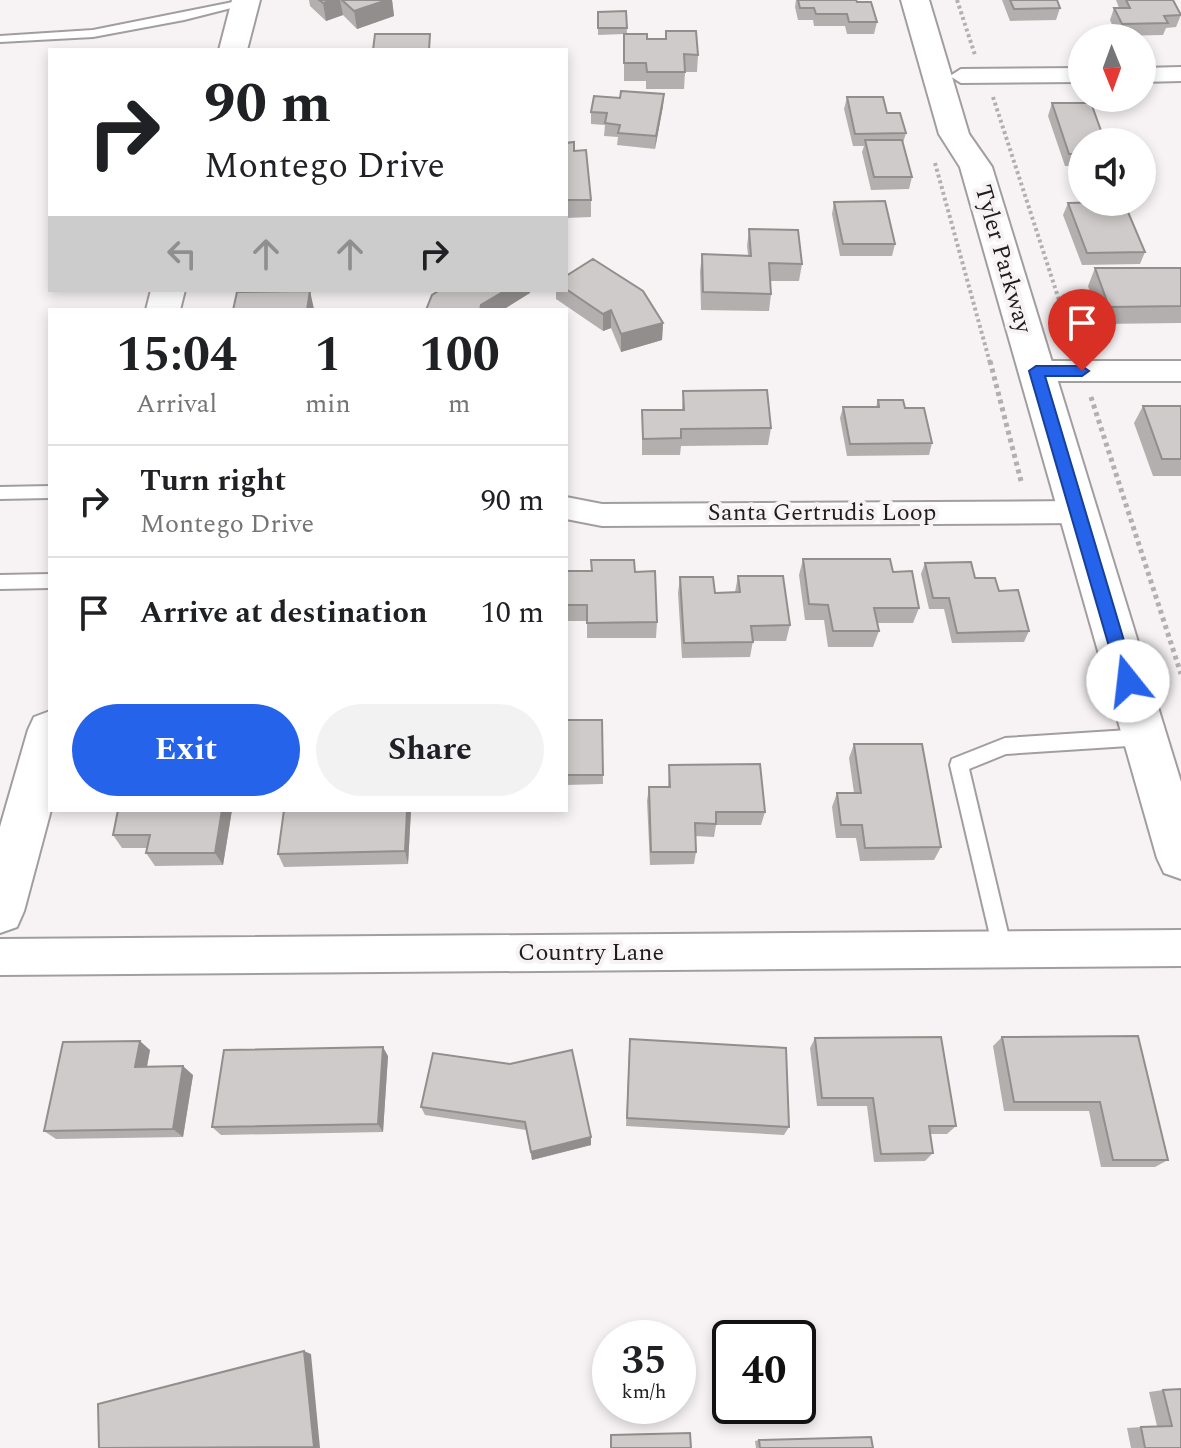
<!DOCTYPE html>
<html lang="en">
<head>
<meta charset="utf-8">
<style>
	body { margin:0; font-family:Spectral,serif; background:#f2f2f2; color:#202124; height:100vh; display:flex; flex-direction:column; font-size:30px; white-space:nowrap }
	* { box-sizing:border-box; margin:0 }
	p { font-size:26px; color:#757577 }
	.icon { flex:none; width:44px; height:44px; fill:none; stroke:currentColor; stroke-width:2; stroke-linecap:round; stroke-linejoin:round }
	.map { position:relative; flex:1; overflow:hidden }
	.sheet { position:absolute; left:48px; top:308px; width:520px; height:504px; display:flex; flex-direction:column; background:#fff; border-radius:0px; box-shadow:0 4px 12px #0003 }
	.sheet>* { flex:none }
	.banner { position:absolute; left:48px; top:48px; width:520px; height:244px; border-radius:0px; box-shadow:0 4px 12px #0003; background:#fff; color:#202124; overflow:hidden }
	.needle { width:52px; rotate:179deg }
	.tools { position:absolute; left:1068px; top:24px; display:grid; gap:16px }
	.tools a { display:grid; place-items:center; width:88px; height:88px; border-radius:50%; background:#fff; box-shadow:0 4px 12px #0003; font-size:40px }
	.speed { position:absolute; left:592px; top:1320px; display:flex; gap:16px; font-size:40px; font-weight:700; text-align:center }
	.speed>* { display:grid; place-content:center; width:104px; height:104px; border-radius:50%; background:#fff; box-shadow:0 4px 12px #0003; line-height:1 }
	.speed small { font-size:20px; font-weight:400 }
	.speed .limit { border:4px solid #111; border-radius:12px; background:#fff; color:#111 }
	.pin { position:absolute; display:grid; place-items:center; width:68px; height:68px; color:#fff; margin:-82px -34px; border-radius:50% 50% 50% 0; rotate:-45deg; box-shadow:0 0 8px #0007 }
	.pin .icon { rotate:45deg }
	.me { position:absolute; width:88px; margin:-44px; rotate:344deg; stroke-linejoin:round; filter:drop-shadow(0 0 6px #0008) }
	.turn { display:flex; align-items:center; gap:28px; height:168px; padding:0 24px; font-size:36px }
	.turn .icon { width:104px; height:104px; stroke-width:2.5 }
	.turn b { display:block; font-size:56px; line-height:68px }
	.lanes { display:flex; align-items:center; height:76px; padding:0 24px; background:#0003; justify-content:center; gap:40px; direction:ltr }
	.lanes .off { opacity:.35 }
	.eta { display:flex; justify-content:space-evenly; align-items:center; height:136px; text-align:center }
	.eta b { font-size:48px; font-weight:700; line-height:56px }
	.button { display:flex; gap:16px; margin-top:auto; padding:16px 24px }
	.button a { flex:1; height:92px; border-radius:48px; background:#2563eb; color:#fff; font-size:32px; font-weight:700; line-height:92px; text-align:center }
	.button a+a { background:#f2f2f2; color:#202124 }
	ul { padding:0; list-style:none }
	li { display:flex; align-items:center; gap:24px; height:112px; padding:0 24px; border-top:2px solid #e0e0e0 }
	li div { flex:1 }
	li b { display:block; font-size:30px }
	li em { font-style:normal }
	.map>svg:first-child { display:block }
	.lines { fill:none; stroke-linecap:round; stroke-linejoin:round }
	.service-casing { stroke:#a29e9f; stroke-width:4 }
	.minor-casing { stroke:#a29e9f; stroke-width:4 }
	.tertiary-casing { stroke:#a29e9f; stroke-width:4 }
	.path-far1 { stroke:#b2afaf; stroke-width:4; stroke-dasharray:3 3; stroke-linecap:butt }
	.path { stroke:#b2afaf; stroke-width:5; stroke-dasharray:4 4; stroke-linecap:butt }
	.service { fill:#fff; fill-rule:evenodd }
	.minor { fill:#fff; fill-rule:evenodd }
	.tertiary { fill:#fff; fill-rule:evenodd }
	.wall { fill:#b2afae }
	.shaded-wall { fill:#918e8d }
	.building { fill:#cfcbca; stroke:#918e8d; stroke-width:2 }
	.route { fill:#2563eb; stroke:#184099; stroke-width:2 }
	.labels { text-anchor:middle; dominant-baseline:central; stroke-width:8; stroke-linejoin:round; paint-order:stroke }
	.street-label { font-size:24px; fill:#1e1c1c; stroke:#f7f3f4 }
</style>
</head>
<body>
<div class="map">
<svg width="1181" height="1448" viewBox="0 0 1181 1448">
	<rect width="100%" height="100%" fill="#f7f3f4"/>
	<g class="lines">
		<defs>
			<path id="service" d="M243 0 251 3 184 20 93 37 0 42V36L93 30Z
				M50 486V498L0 499V487Z
				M50 574V588L0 589V575Z
				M1144 729 1150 732 1153 737 1150 742 1144 745 1006 754 969 769 1012 950 1009 957 1002 960 995 957 950 765 952 759 1005 738Z"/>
			<path id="minor" d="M1181 67V81L1142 82V68Z
				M1082 68V82L961 83 950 76 961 69Z
				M1036 361H1181V381H1036L1026 378 1022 371 1026 364Z
				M566 497 602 504 1078 501 1089 504 1093 512 1089 520 1078 523 602 526 566 519Z
				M1181 930V966L0 975V939Z"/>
			<path id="tertiary" d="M232 0H260L247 50H219Z
				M901 0H929L969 134 992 167 1181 782V879L1164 873 1157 858 960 167 939 134Z
				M151 290H185L180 310H146Z
				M50 711 51 810 24 911 17 927 0 933V827L28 730 34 717Z"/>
		</defs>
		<!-- service casing -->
		<use href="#service" class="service-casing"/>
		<!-- minor casing -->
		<use href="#minor" class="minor-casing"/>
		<!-- tertiary casing -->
		<use href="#tertiary" class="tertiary-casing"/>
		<!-- path-far1 -->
		<path class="path-far1" d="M957 0 975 55
			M993 97 1074 346
			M935 163 990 363"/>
		<!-- path -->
		<path class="path" d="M990 361 1021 481
			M1091 397 1181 674"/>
		<!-- service -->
		<use href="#service" class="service"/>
		<!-- minor -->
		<use href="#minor" class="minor"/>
		<!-- tertiary -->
		<use href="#tertiary" class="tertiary"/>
	</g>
	<!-- wall -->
	<path class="wall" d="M309 0H392L394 16 357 29 343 15 326 21 310 6Z
		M796 0H856L877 22 874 34H847L845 26H814L813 20H798L795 7Z
		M1002 0H1057L1060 8 1056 20 1010 21Z
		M1116 0H1173L1181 15 1176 27 1166 28 1163 35 1117 36 1110 20 1114 8H1119Z
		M626 11 627 34 647 39H665L666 31 698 55 697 72H685L684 89H646V81H624V34L598 35V12Z
		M664 94 663 106 655 149 617 145 618 137 604 136 605 125 591 124V112L620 98Z
		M847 97 887 113 906 133 903 143 912 177 909 189 871 190 862 152 864 146H853L844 109Z
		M1052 103 1082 142V166H1065L1048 116Z
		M566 143 574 151 591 200V217L566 218Z
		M834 202 895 244 892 256H840L832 214Z
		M1068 203 1145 252 1140 264 1082 265 1063 215Z
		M749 229 802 264 799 281H770L771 294 769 311 701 310 700 272 702 254 748 255 747 246Z
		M1095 268H1181V323L1101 324 1088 286Z
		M566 276 663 323 662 340 621 352 611 328 603 331 556 299V290H566Z
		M683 391 771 428 768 445 681 446 680 455H642V410H682Z
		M878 400 905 408 932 443 929 455 847 456 840 418 843 407H876Z
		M1143 406H1181V476H1153L1134 423Z
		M803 559 893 572 919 608 913 623H877L879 631 873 647H828L824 620H805L799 575Z
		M925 563 975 578 999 591 1029 631 1024 642 952 643 944 609H929L921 574Z
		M566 571 635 572 657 622 656 638H587V621H566Z
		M738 576 790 625 786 641H753L750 657 682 658 678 593 680 577 715 593 735 592Z
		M566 720H602L603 784 566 785Z
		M854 744 941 847 934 860 860 861 856 838H836L832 807 837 793H854L849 758Z
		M669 765 765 812 761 825H716L714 837 695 836 696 852 694 864 650 865 647 801 649 787H668Z
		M232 810 223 865 155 866 146 853 147 848H122L113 835Z
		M284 810H411L408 864 284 867 278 854Z
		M1138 1036 1168 1160 1155 1167H1101L1089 1111H1004L993 1046 1002 1037Z
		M815 1038 956 1126 947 1134H930L933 1153 925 1161 874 1162 867 1106H817L810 1048Z
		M629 1049 789 1127 784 1135 626 1126Z
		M150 1050 147 1067 193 1075 183 1137 56 1139 44 1131Z
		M433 1053 591 1137V1145L532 1160 526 1130 425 1115 421 1107Z
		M388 1056 383 1132 221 1135 212 1127Z
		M1163 1390 1181 1448H1131L1127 1428 1157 1426 1149 1392Z
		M759 1440 873 1448H756L755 1441Z"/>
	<!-- shaded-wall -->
	<path class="shaded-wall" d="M333 0H340L343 15 326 21 323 3Z
		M387 0H392L394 16 357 29 354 11Z
		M664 94 663 106 655 149 656 136Z
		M506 290H530V293L503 310H480L481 305Z
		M310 291 314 309V310H307Z
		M611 310V328L603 331V314Z
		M663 323 662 340 621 352V334Z
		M222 810H232L223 865 215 853Z
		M407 810H411L408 864 405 851Z
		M140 1041 150 1050 145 1076 135 1067Z
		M383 1047 388 1056 383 1132 378 1124Z
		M183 1066 193 1075 183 1137 173 1129Z
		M591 1137V1145L532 1160 531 1152Z
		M304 1351 311 1354 320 1448H311Z"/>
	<!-- building -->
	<path class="building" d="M319 0H333L323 3Z
		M342 0H387L354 11Z
		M798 0H856L857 2H871L877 22H849L847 14H816L814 8H800Z
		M1010 0H1057L1060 8 1014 9Z
		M1126 0H1173L1181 15 1164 16 1168 23 1122 24 1114 8H1130Z
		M626 11 627 28H598V12Z
		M666 31H696L698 55 684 54 685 72H647L646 63H624V34H647V39H666Z
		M375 34H430L429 50H373Z
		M621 91 664 94 656 136 618 133 620 125 605 123 607 113 591 112 594 96 620 98Z
		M847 97H883L887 113H900L906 133 855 134Z
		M1052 103H1091L1103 136H1119L1121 142H1082V154H1069Z
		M865 140H902L912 177H874Z
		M574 142V151L586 150 591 200H566V143Z
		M885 201 895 244H843L834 202Z
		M1110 202 1114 212H1128L1145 252 1087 253 1068 203Z
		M749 229 798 230 802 264 769 263 771 294 703 292 702 254 751 256Z
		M593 259 643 291 663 323 621 334 611 310 603 314 566 289V276Z
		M1095 268H1181V306L1109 307Z
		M440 290H506L481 305 480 310H426L432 295Z
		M310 291 307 310H233L237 292Z
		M767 390 771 428 681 429V438L643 439 642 410H684L683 391Z
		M878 400H903L905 408H924L932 443 850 444 843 407H879Z
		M1143 406H1181V459H1162Z
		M803 559H890L893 572 912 571 919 608H874L879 631H833L828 605 809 604Z
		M591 560H634L635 572 655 571 657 622 587 623V605H566V571H592Z
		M971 562 975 578H995L999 591 1018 590 1029 631 957 633 949 598H933L925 563Z
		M738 576H783L790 625 751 626 753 642 684 643 680 577H713L715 593 740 592Z
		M566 720H602L603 775H566Z
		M854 744H922L941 847 865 848 862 825H841L837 793H861Z
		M760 764 765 812H716V824L695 823 696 852H651L649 787H670L669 765Z
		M118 810H222L215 853H146L150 835H113Z
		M284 810H407L405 851 278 854Z
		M1138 1036 1168 1160H1113L1100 1102H1014L1002 1037Z
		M941 1037 956 1126H929L933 1153 881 1154 873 1098H822L815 1038Z
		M630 1039 786 1048 789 1127 627 1118Z
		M140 1041 135 1067 183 1066 173 1129 44 1131 63 1042Z
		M383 1047 378 1124 212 1127 224 1050Z
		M572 1050 591 1137 531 1152 525 1122 421 1107 433 1053 510 1064Z
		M304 1351 314 1447 99 1448 98 1404Z
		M1181 1389V1448H1145L1141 1427 1172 1426 1163 1390Z
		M690 1433 691 1448H611V1435Z
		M871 1437 873 1448H760L759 1440Z"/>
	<!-- route -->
	<path class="route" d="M1036 366H1082L1089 371 1082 376H1045L1136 681 1128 688 1119 681 1029 371Z"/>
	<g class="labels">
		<!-- street labels -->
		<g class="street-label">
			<text transform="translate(1003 259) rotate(74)">Tyler Parkway</text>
			<text x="822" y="513">Santa Gertrudis Loop</text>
			<text x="591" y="953">Country Lane</text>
		</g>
	</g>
</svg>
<div class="tools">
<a><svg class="needle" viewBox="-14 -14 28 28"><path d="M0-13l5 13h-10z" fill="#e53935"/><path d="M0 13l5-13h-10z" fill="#757577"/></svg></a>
<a><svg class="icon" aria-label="sound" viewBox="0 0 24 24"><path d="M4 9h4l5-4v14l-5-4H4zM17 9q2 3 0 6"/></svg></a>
</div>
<div class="speed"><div>35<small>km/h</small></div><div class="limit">40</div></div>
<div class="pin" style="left:1082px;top:371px;background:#d93025"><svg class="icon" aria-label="arrive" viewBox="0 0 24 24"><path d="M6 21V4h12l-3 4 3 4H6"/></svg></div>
<svg class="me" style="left:1128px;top:681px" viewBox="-20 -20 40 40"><circle r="19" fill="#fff"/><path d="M0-13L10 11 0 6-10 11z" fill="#2563eb"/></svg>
<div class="banner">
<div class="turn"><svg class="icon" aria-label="right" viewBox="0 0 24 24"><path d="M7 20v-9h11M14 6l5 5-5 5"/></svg><div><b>90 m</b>Montego Drive</div></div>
<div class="lanes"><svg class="icon off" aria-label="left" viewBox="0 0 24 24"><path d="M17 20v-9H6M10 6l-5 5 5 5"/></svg><svg class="icon off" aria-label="ahead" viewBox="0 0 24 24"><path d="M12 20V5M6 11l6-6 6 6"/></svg><svg class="icon off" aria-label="ahead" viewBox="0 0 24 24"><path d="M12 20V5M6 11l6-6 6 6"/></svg><svg class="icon" aria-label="right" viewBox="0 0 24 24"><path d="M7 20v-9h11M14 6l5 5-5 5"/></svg></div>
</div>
<section class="sheet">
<div class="eta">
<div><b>15:04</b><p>Arrival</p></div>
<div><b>1</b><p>min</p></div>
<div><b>100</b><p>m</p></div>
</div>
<ul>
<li><svg class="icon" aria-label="right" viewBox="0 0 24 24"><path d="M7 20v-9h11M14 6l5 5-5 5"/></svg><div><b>Turn right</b><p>Montego Drive</p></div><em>90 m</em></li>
<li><svg class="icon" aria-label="arrive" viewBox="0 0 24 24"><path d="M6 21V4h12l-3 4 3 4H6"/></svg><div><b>Arrive at destination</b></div><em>10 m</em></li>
</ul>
<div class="button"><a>Exit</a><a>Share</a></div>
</section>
</div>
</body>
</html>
